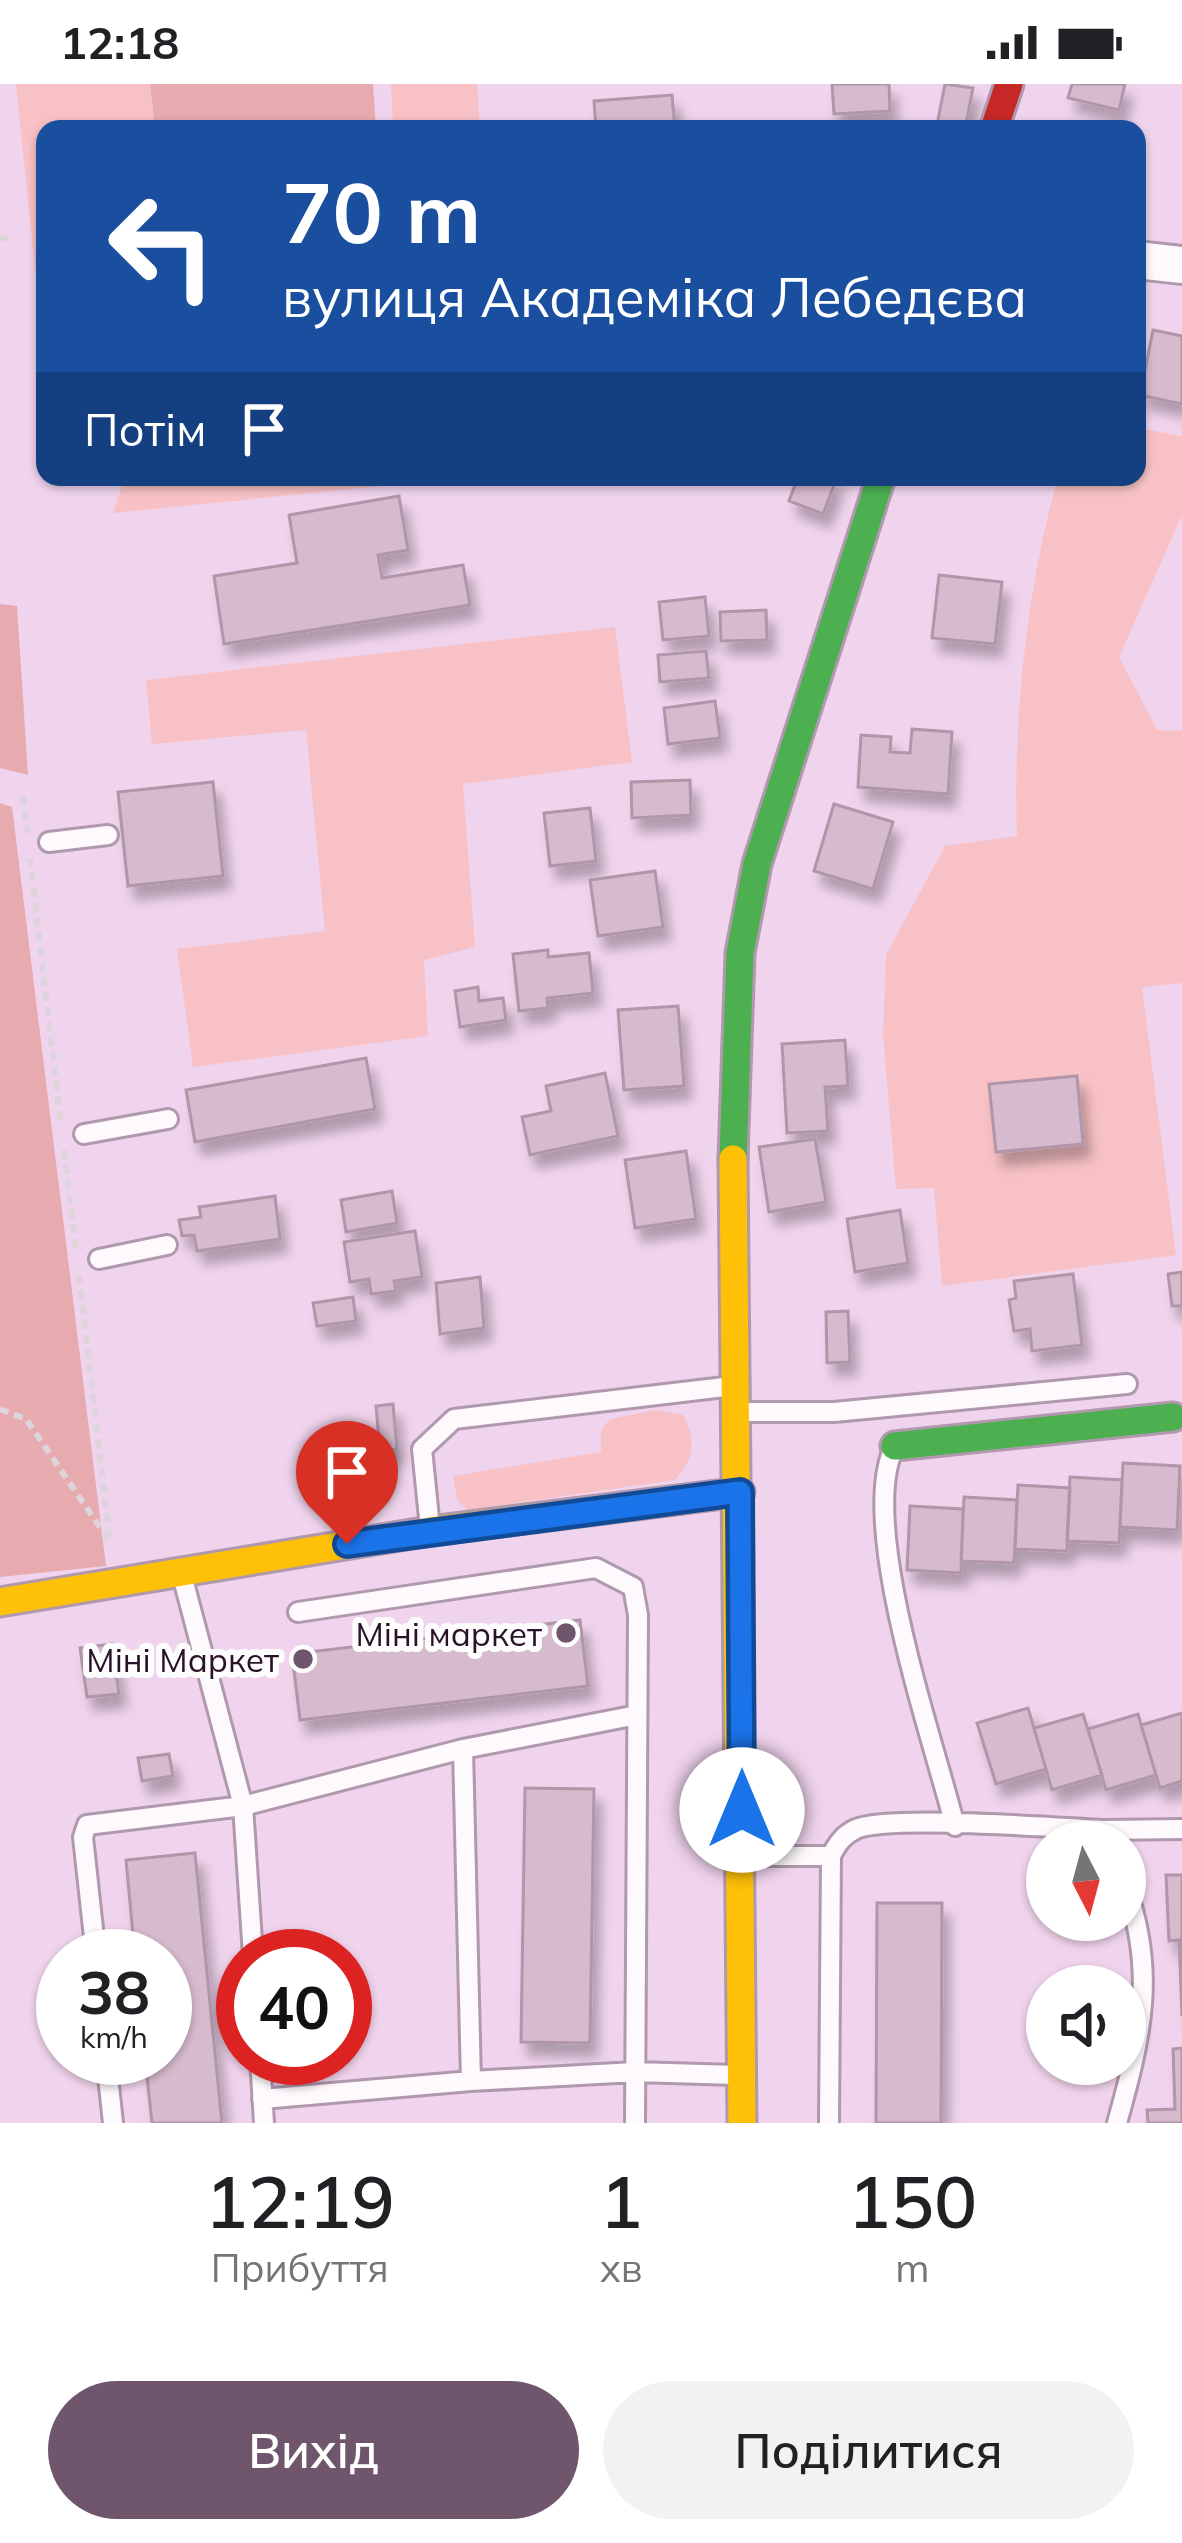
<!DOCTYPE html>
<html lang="uk">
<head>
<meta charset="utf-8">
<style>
	body { margin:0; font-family:Mulish,sans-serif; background:#f2f2f2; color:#202124; height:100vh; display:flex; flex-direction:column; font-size:45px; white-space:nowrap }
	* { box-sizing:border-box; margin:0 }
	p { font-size:39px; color:#757577 }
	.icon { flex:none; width:66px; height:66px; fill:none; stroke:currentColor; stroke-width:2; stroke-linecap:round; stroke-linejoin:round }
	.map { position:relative; height:2039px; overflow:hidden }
	.details { display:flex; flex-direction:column; background:#fff; flex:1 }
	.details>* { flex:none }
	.banner { position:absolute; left:36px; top:36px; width:1110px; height:366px; border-radius:24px; box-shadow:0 3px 9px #0004; background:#1a4fa0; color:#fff; overflow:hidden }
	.needle { width:78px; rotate:174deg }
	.controls { position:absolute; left:1026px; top:1737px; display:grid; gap:24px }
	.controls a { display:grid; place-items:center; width:120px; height:120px; border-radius:50%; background:#fff; box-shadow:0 3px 9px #0004; font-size:60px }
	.speed { position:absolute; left:36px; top:1845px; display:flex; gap:24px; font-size:60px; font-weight:700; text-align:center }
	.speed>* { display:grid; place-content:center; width:156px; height:156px; border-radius:50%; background:#fff; box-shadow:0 3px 9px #0004; line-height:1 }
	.speed small { font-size:30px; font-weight:400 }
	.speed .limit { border:18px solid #d22; background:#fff; color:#111 }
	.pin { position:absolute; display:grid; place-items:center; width:102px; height:102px; color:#fff; margin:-123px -51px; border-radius:50% 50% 50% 0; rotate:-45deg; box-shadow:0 0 12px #0007 }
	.pin .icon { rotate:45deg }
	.me { position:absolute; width:132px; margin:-66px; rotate:0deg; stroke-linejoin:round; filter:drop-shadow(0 0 9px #0008) }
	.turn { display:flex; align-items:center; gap:42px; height:252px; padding:0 48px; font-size:54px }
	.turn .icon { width:156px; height:156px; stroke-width:2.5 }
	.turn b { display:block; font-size:84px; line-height:102px }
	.then { display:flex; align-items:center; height:114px; padding:0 48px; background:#0003; gap:24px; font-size:45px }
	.eta { display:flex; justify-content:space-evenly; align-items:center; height:204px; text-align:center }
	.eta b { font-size:72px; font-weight:600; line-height:84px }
	.primary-button { display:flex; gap:24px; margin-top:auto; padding:24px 48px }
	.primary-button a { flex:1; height:138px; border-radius:72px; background:#6f566c; color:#fff; font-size:48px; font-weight:600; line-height:138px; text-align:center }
	.primary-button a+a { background:#f2f2f2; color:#202124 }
	.status { display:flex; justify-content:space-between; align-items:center; height:84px; padding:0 60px; background:#fff; direction:ltr }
	.status svg { height:33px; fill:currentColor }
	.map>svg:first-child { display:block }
	.green { fill:#f8c1c5 }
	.forest { fill:#e7aaae }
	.building { fill:#d6bacd; stroke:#b096a8; stroke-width:3; filter:url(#shadow) }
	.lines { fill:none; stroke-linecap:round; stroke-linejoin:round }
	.lane-casing { stroke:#b098ad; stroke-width:24 }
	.street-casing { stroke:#b098ad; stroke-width:42 }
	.fast-casing { stroke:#b098ad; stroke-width:33 }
	.slow-casing { stroke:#b098ad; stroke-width:33 }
	.jam-casing { stroke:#b098ad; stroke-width:33 }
	.path { stroke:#ddd4dc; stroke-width:6; stroke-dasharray:9 6; stroke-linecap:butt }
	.lane { stroke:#fdf9fc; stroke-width:18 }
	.street { stroke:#fdf9fc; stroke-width:36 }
	.fast { stroke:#4caf50; stroke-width:27 }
	.slow { stroke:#ffc107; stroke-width:27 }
	.jam { stroke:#c62828; stroke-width:27 }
	.route-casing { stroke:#114b97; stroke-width:30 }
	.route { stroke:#1a73e8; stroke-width:21 }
	.poi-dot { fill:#6f566c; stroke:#fdfdfd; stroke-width:4.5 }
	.labels { text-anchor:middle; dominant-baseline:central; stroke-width:12; stroke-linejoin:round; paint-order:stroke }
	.poi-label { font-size:33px; fill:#291227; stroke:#fdfdfd; text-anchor:end }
</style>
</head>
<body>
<div class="status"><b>12:18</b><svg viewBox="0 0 49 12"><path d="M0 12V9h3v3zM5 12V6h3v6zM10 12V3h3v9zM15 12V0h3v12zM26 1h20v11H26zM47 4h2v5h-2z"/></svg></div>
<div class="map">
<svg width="1182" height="2039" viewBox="0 0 1182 2039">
	<defs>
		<filter id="shadow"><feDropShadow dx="7" dy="13" stdDeviation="6" flood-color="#0004"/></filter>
	</defs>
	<rect width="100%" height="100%" fill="#f0d4ed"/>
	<!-- green -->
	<path class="green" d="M16 0H150L155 45H45V194L36 195Z
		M391 0H477L480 45H393Z
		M1137 344 1182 352V431L1119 573 1157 646 1182 647V899L1142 903 1176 1171 942 1202 934 1104 896 1105 883 951 886 871 945 762 1017 752C1013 634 1026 507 1058 393H1137Z
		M125 393H472L113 429Z
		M615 543 632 678 463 700 475 863 424 876 428 952 193 983 177 865 325 847 306 646 152 660 146 596Z
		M656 1326 683 1331C697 1356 694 1375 675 1396L467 1426 457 1415 453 1392 601 1368V1346L610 1335Z"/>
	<!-- forest -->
	<path class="forest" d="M150 0H373L376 45H155Z
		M0 520 17 522 28 691 0 684Z
		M0 719 12 723 106 1482 0 1493Z"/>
	<!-- building -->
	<path class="building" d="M832 0H889L890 27 834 30Z
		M945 0 973 4 965 45 937 41Z
		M1072 0H1125L1119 26 1068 14Z
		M672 11 675 45H596L594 17Z
		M1153 246 1182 252V320L1140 311Z
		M798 393H837L823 430 789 417Z
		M399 412 408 466 378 471 382 494 463 481 470 521 224 560 214 492 297 479 289 431Z
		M939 491 1002 498 995 560 932 554Z
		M705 513 709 552 663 556 659 518Z
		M766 526 767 556 721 557 720 528Z
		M706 567 709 594 660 598 658 571Z
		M715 617 720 654 668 660 664 624Z
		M912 645 952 648 948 710 858 703 861 651 891 653 890 668 910 669Z
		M690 696 691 731 632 734 631 698Z
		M213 698 223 792 128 802 118 708Z
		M834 720 893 738 873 805 814 787Z
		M590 724 596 777 550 782 544 729Z
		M655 787 663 843 598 852 590 796Z
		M548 866V873L589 869 593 909 547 914 548 924 519 927 513 870Z
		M478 903 479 917 503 914 506 936 460 943 455 907Z
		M678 922 684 1002 624 1006 618 926Z
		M845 956 848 1002 825 1003 828 1047 787 1049 782 960Z
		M366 974 375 1025 195 1058 186 1006Z
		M605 989 618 1052 530 1071 522 1033 551 1027 546 1002Z
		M1077 992 1083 1060 996 1068 989 1000Z
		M815 1055 826 1118 769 1128 759 1063Z
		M686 1067 696 1135 635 1144 625 1076Z
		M392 1107 397 1139 346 1148 341 1116Z
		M275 1112 280 1155 197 1167 194 1151 182 1152 179 1136 201 1133 199 1123Z
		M900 1126 908 1179 855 1188 847 1135Z
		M415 1147 422 1193 394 1197 396 1207 371 1210 369 1195 350 1198 344 1158Z
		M1182 1188V1222H1172L1168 1190Z
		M1073 1190 1082 1261 1032 1267 1030 1245 1014 1247 1009 1216 1016 1214 1014 1197Z
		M480 1193 484 1244 440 1250 436 1199Z
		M353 1213 356 1237 317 1242 313 1219Z
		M848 1227 850 1278 827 1279 826 1228Z
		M393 1320 397 1365 380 1367 376 1322Z
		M1123 1379 1180 1382 1177 1446 1120 1443Z
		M1070 1393 1122 1396 1119 1459 1067 1457Z
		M1018 1401 1070 1404 1067 1467 1015 1465Z
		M964 1413 1017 1416 1014 1479 961 1477Z
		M910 1422 963 1425 961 1489 907 1486Z
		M580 1536 588 1602 300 1636 292 1570Z
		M112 1560 119 1610 87 1613 80 1564Z
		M1028 1624 1046 1685 996 1700 977 1639Z
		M1182 1629V1697L1160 1704 1141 1641Z
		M1083 1630 1102 1691 1052 1706 1034 1644Z
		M1138 1630 1156 1691 1106 1706 1088 1645Z
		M169 1670 173 1692 142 1697 138 1674Z
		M525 1704 594 1705 590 1959 521 1958Z
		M195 1769 222 2039H152L145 1974H165V1872H135L126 1776Z
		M1166 1791H1182V1932L1179 1856 1169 1857Z
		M877 1819H942L941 2039H876Z
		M1182 1964V2039H1148L1147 2026 1175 2025 1173 1965Z"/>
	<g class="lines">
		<defs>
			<path id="lane" d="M49 758 108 751
				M84 1050 168 1035
				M99 1175 167 1161
				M743 1328H834L1127 1300
				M893 1366C859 1444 933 1655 955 1742
				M430 1444 422 1365 454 1335 733 1302
				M183 1495 243 1722 253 1872
				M298 1528 596 1484 633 1503 638 1531 635 2039
				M463 1665 471 1997
				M1105 1746 1182 1745
				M745 1772H831
				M96 1872 83 1753 87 1741 243 1722 463 1665 637 1631
				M106 1974 113 2039
				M260 1974 264 2039
				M262 2015 471 1997 635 1988 736 1991
				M829 2039 831 1772C837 1760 843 1751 856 1745 889 1731 1059 1744 1105 1746L1109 1758
				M1117 2039C1141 1953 1157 1888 1125 1801"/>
			<path id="street" d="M1137 176 1182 181"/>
			<path id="fast" d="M733 1075 740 869 757 780 881 393
				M895 1362 1173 1333"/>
			<path id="slow" d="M733 1075 742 2039
				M0 1518 430 1447 740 1408"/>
			<path id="jam" d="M994 45 1009 0"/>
		</defs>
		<!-- lane casing -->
		<use href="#lane" class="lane-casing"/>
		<!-- street casing -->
		<use href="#street" class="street-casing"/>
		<!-- fast casing -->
		<use href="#fast" class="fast-casing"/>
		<!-- slow casing -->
		<use href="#slow" class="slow-casing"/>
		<!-- jam casing -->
		<use href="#jam" class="jam-casing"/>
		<!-- path -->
		<path class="path" d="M0 154 11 155
			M23 712 27 749
			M30 774 61 1041
			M64 1066 76 1166
			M79 1191 110 1458
			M0 1325 26 1335 108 1455"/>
		<!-- lane -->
		<use href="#lane" class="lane"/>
		<!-- street -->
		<use href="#street" class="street"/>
		<!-- fast -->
		<use href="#fast" class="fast"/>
		<!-- slow -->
		<use href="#slow" class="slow"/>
		<!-- jam -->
		<use href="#jam" class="jam"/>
	</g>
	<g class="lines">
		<defs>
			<path id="route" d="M347 1460 740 1408 742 1726"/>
		</defs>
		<!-- route casing -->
		<use href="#route" class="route-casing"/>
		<!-- route -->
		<use href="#route" class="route"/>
	</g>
	<!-- markers -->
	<g class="poi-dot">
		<circle cx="566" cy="1549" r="12"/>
		<circle cx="303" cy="1575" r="12"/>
	</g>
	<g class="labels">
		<!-- poi labels -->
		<g class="poi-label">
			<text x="542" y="1549">Міні маркет</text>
			<text x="279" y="1575">Міні Маркет</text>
		</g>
	</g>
</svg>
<div class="controls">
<a><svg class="needle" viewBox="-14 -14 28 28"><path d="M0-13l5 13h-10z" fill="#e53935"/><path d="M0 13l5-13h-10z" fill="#757577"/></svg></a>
<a><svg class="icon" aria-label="sound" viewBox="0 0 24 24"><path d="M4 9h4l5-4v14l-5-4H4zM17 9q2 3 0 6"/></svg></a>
</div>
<div class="speed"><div>38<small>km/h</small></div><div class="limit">40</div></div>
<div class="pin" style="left:347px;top:1460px;background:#d93025"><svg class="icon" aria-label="arrive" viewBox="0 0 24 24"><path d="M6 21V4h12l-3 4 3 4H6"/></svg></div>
<svg class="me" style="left:742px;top:1726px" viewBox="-20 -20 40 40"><circle r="19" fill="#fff"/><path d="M0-13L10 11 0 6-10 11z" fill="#1a73e8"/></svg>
<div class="banner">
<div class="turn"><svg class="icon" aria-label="left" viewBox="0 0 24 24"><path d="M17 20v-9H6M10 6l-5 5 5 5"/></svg><div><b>70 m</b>вулиця Академіка Лебедєва</div></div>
<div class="then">Потім<svg class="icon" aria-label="arrive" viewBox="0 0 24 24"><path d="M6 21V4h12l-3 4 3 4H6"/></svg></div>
</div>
</div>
<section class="details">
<div class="eta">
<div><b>12:19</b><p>Прибуття</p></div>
<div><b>1</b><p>хв</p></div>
<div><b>150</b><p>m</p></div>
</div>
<div class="primary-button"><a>Вихід</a><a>Поділитися</a></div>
</section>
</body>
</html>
